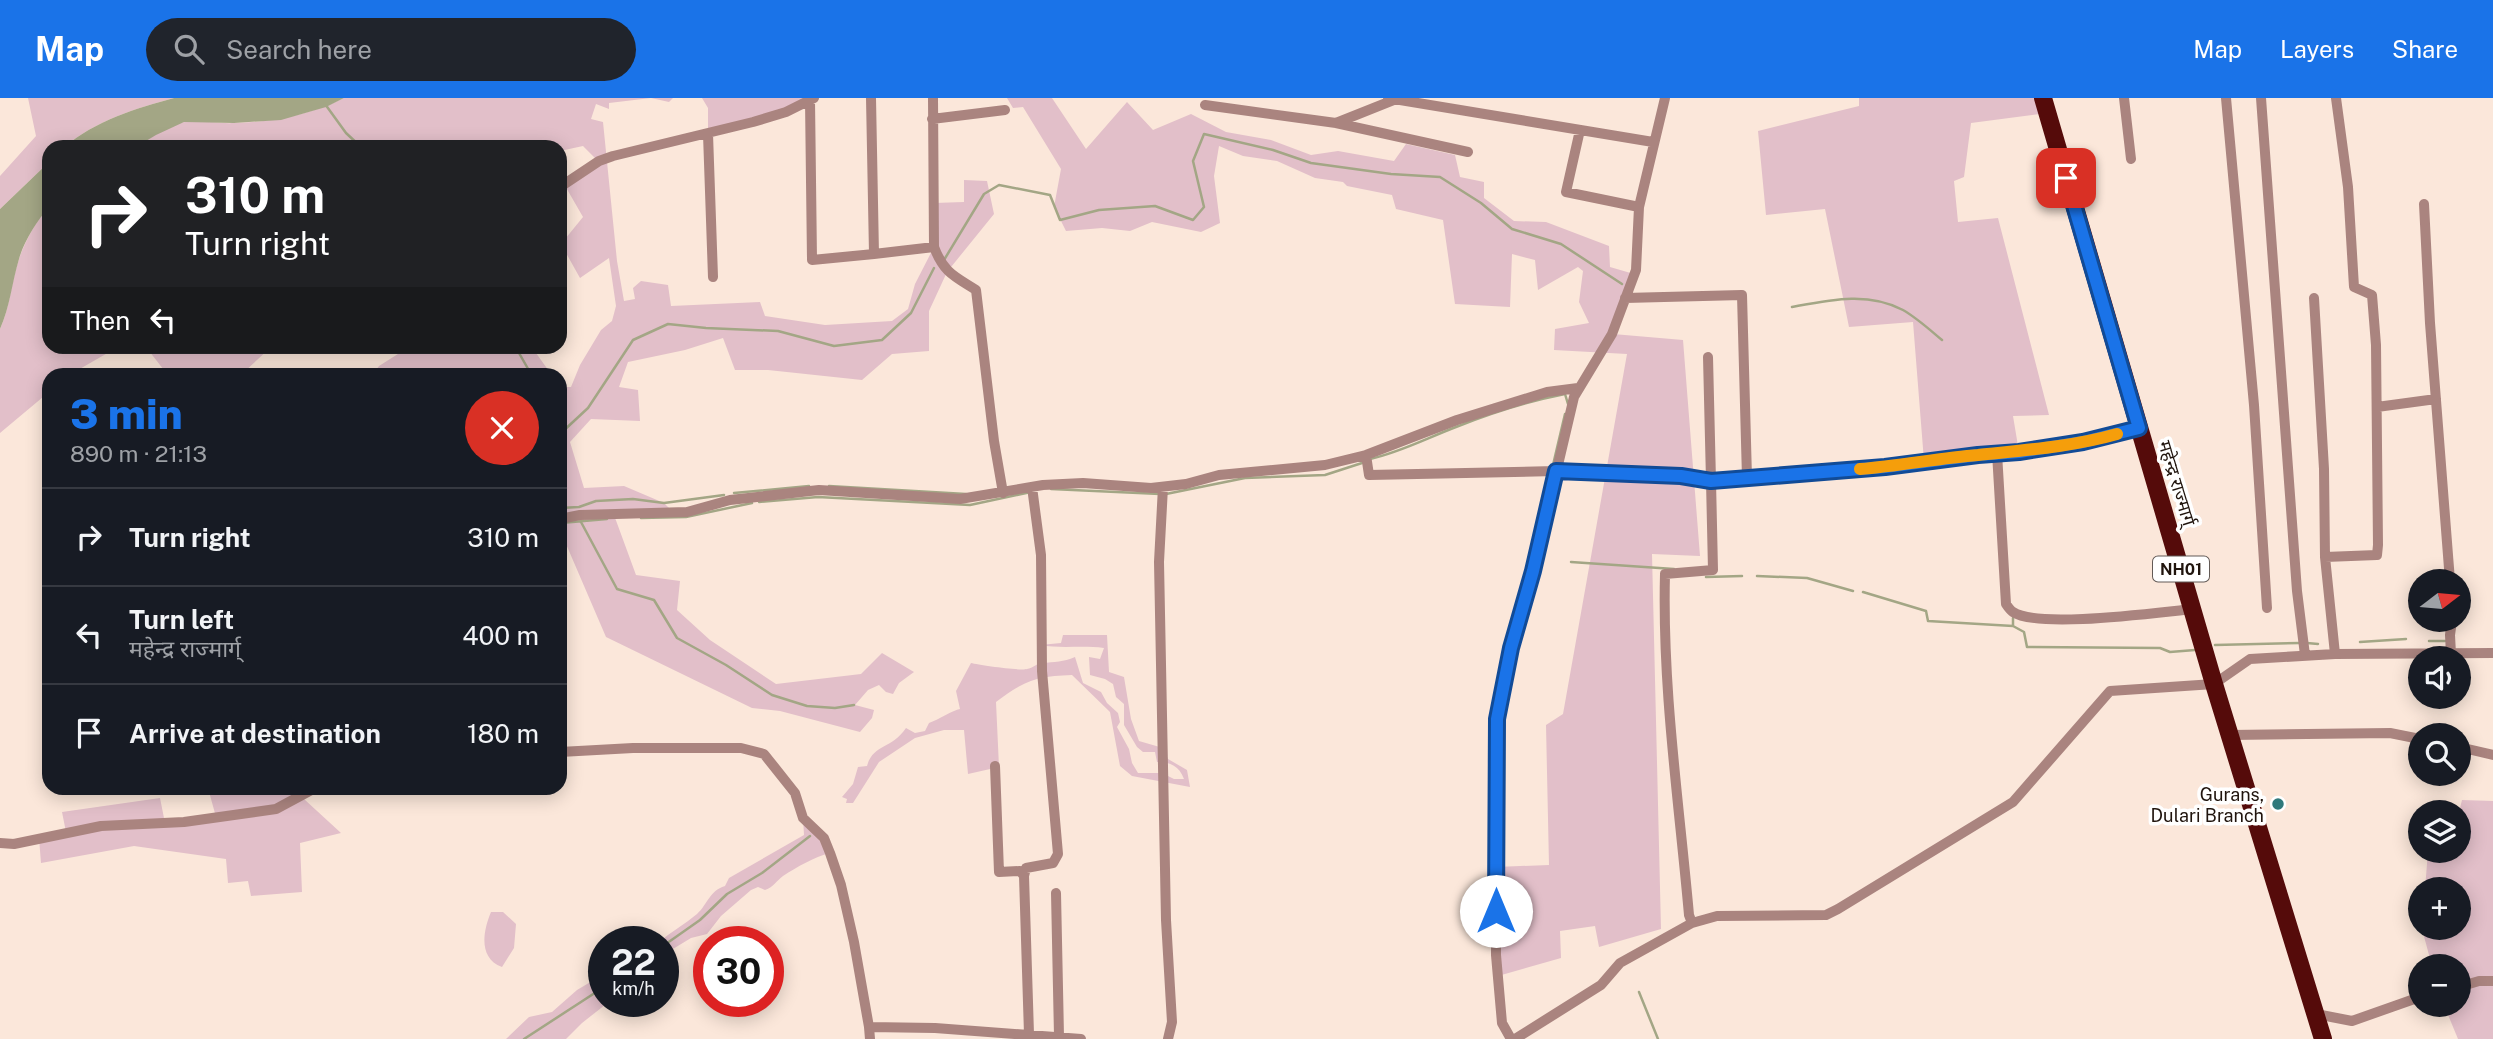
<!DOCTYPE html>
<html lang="en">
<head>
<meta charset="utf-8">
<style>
	body { margin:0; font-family:"Public Sans","Noto Sans Devanagari",sans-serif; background:#20242c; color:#f1f3f6; height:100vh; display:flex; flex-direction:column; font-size:26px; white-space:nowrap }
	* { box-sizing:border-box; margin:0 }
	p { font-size:23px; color:#9ea1a6 }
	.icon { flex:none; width:38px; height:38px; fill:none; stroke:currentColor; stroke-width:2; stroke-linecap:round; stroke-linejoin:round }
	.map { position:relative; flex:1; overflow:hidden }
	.sheet { position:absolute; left:42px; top:270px; width:525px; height:427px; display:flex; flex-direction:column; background:#171b24; border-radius:21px; box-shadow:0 4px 18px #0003 }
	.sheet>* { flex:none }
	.hud { position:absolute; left:42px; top:42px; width:525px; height:214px; border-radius:21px; box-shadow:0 4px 18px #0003; background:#202124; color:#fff; overflow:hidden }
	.needle { width:46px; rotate:74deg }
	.tools { position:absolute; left:2408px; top:471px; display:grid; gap:14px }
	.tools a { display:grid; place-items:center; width:63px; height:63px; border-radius:50%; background:#171b24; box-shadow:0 4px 18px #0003; font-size:35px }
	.speed { position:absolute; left:588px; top:828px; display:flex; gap:14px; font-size:35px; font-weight:700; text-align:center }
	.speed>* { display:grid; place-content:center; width:91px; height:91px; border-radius:50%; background:#171b24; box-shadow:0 4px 18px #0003; line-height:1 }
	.speed small { font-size:18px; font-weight:400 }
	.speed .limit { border:10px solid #d22; background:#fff; color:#111 }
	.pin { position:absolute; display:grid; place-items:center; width:60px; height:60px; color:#fff; margin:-30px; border-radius:14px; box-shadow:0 4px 10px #0006 }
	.me { position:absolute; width:77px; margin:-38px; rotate:0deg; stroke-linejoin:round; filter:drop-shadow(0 0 5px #0008) }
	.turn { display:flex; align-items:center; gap:24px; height:147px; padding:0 28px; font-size:32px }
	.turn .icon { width:91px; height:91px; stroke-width:2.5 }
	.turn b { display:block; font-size:49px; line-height:60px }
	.then { display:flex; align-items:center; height:66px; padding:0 28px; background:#0003; gap:14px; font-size:26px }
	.round { display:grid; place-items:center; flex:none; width:74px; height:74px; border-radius:37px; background:#20242c }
	.head { display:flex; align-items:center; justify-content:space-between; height:119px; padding:0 28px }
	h1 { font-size:42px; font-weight:800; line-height:52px; color:#1a73e8 }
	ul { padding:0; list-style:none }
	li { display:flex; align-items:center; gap:21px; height:98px; padding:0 28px; border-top:2px solid #363941 }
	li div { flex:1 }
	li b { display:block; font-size:26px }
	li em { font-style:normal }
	header { display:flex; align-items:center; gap:42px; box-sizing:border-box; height:98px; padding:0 35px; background:#1a73e8; color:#fff }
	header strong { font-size:33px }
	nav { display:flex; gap:38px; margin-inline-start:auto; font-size:24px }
	.search { width:490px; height:63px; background:#20242c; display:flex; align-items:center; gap:18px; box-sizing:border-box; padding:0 24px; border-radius:38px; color:#9ea1a6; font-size:26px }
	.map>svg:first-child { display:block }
	.green { fill:#e2bfc9 }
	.water { fill:#a3a685 }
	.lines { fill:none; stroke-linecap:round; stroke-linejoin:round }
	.stream { stroke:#a3a685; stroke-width:2.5 }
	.street { stroke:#aa847f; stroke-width:10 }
	.highway { stroke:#550b0a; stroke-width:18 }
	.route-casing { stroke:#114b97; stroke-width:18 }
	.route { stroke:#1a73e8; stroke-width:12 }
	.slow { stroke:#f59e0b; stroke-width:12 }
	.poi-dot { fill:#30797b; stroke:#fff; stroke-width:2.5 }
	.labels { text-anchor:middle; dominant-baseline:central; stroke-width:7; stroke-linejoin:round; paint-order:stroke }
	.shield { fill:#fff; stroke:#635a56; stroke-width:2 }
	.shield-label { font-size:16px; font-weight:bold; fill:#20140d }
	.street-label { font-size:18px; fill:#20140d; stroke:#fff }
	.poi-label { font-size:18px; fill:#20140d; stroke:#fff; text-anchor:end }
</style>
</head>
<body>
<header>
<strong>Map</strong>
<div class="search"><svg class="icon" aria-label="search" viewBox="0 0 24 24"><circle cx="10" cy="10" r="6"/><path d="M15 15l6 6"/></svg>Search here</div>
<nav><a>Map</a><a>Layers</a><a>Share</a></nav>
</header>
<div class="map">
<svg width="2493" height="941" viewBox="0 0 2493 941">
	<rect width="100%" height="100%" fill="#fbe7da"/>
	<!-- green -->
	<path class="green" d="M28 0H174C137 10 94 23 65 49H49V64L0 111V78L36 38Z
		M344 0H673L669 4 651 0 609 5V11L596 6 591 21 603 24 617 163 624 203 635 201 633 190 641 183 668 187 671 208 760 204 765 218 825 227 892 223 908 211 915 186 934 149V105L964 104V82L987 83 994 116 947 174 929 213V253L892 256 862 282 768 272H735L723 240 685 252 628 264 619 289 638 292 640 323 591 321 570 344 584 390 624 388 664 405 674 415 614 417 636 477 680 483 677 512 710 542 776 586 861 576 882 555 914 574 899 585 893 596 886 594 879 587 868 592 855 607 874 612 872 620 860 634 780 613 752 610 606 539 566 446 560 444V286L563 289H571L580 267 601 232 612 223 616 208 609 160 580 180 561 146 583 119 564 86 598 63 583 48 560 53V49H136C150 40 168 27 184 24 199 21 218 26 234 25 273 24 309 17 344 0Z
		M702 0H810V2L708 36V10Z
		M1007 0H1052L1086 51 1127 4 1153 32 1191 16 1226 34 1271 42 1311 57 1338 53 1394 63 1406 46 1455 57 1460 79 1484 84V100L1514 123 1546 124 1609 148 1610 169 1634 176 1613 236 1683 242 1700 458 1652 456 1661 831 1599 849 1595 828 1560 833 1561 860 1498 878 1496 769 1549 767 1546 627 1563 616 1627 256 1554 252 1555 231 1589 225 1579 204 1583 173 1578 169 1538 192 1535 162 1512 156 1510 209 1455 206 1443 122 1396 111 1392 97 1347 88 1343 84 1315 80 1277 63 1243 58 1219 48 1214 78 1220 125 1201 134 1152 124 1130 133 1102 130 1066 133 1054 109 1061 71 1023 9 1013 10Z
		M1859 0H2043L2047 15 1971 25 1964 79 1954 83 1958 124 1998 120 2049 317 2013 318 2019 354 1924 363 1913 224 1849 229 1825 111 1766 117 1758 33 1859 8Z
		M49 109V248L118 249 71 276H49V294L0 335V231C10 209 11 184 19 161 25 143 36 123 49 109Z
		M531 248 551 276H373L379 268 409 249Z
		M146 249H271L242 276H167Z
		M1063 537H1107L1109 574 1124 579 1131 621 1139 643 1163 650 1168 661 1187 672 1190 689 1132 678 1120 668 1110 614 1072 577C1036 578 1024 583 996 604L999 669 968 676 964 632H944L915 640 879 664 853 705H846L847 701 842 699 853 686 858 669 867 668C873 646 892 651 906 630L915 635 925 633 929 625C938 622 953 612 960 611L956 593 971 565C979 567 1020 573 1027 571 1033 570 1037 565 1042 565 1055 564 1063 564 1075 559L1083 585 1101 594 1107 605 1118 615 1120 624 1117 629 1129 651 1132 665 1138 675H1162L1174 681H1184C1179 668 1171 664 1157 664L1155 654H1143L1137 649 1124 627V606L1116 599 1113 586 1105 581 1090 577 1089 559 1100 561 1104 550C1082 547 1062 551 1040 547L1061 545Z
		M208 690H292L341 735 300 745 302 794 251 798 248 783 228 785 226 761 134 748 41 765 39 740 66 734 62 714 160 700 165 725 216 719Z
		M2462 702 2493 703V941H2458L2444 907 2459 906V868H2432L2422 831 2459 830V791H2425L2428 753 2459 752V714Z
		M803 720 830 755C814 759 797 769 783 778 776 783 774 789 765 792L758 789 751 792 721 818 707 836 691 840 663 857V844H659C671 834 685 826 697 816 708 806 709 793 725 788L729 780 804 737Z
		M491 814H503L516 826 514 850 502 869C478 860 483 833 491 814Z
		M604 876V903H610L582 925 566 941H506L529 919 552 914 577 892Z"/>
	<!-- water -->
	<path class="water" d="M174 0H344L326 9 281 22 234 25 184 24 156 37 136 49H65C94 23 137 10 174 0Z
		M49 64V109C37 123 24 143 19 161 12 184 10 209 0 231V111Z"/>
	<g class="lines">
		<!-- stream -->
		<path class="stream" d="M325 6 346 35 361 49
			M944 162 984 96 999 87 1050 97 1060 122 1099 112 1155 108 1193 122 1204 109 1193 63 1204 36 1273 52 1311 65 1391 76 1440 79 1481 105 1512 131 1561 146 1622 186
			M1792 209C1829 202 1868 193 1903 212 1917 220 1930 232 1942 242
			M515 248 531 276
			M560 336 588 310 633 242 668 226 706 230 778 233 834 248 882 242 911 215 934 170
			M1370 361C1401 354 1427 340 1456 329 1491 315 1529 303 1565 296L1568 306
			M1553 367 1565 316
			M829 388 966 396
			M1051 391 1160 396
			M734 395 809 388
			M1166 396 1245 380 1325 377 1362 365
			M759 404 818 399 970 407 1031 394
			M560 410 579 409 596 403 633 401 664 405 724 397
			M641 420 686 419 752 405
			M581 424 617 491 654 502 677 540 726 567 772 597 807 608 835 610 854 607
			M561 425 607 421
			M1534 447 1544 399
			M1571 464 1674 471
			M1757 478 1807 480 1853 493
			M1706 479 1742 478
			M1863 494 1926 513 1928 523 2013 528
			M2013 520V528L2024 534 2027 549 2160 550 2170 554 2195 552
			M2429 543H2445
			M2360 544 2406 541
			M2307 545 2318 546
			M2215 547 2300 545
			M663 848 700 822 727 796 762 775 810 738
			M1639 894 1658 941
			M524 941 604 889"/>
		<!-- street -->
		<path class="street" d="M871 0 874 156 934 149
			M933 0 934 149C944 175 954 178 976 192L994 343 1003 395
			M1388 0 1653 44
			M2124 0 2131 61
			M2226 0 2254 307 2267 510
			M2261 0 2297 493 2305 557
			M810 2 812 162 874 156
			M1205 7 1336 25 1396 1
			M932 21 1005 12
			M1336 25 1468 54
			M1580 32 1566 94 1639 109
			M708 36 713 179
			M560 89 599 63 613 58 753 24 786 14 814 0
			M2424 106 2430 225 2450 483
			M1625 200 1742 197 1747 380
			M2314 200 2324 371 2325 459
			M2377 309 2436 301
			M1997 355 2006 506C2008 509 2010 512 2013 514 2038 531 2160 514 2193 511
			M1366 357 1369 377 1556 373 1681 378 1711 383 1708 259
			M1163 389 1159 464 1166 822 1172 924 1168 941
			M560 421 580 417 687 414 730 402 819 392 960 401 1043 387 1083 385 1151 390 1186 386 1219 377 1325 367 1366 357 1457 322 1547 294 1578 290
			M2335 556 2325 459 2377 457 2378 447 2376 247 2372 197 2354 189 2348 89 2336 0
			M2451 556 2450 537 2452 522
			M2231 637 2390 635 2420 641
			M2459 649 2493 657
			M560 654 633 650H741L764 656 795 695 803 720 824 740 830 755 841 787 854 844 869 929
			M995 668 999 774 1020 773 1024 778 1029 936
			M0 745 14 746 101 728 184 724 276 711 315 690
			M1024 778 1026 770 1053 765 1058 756 1042 573 1041 457 1032 389
			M1056 795 1059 938
			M1692 825 1689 817C1679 704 1662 589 1665 476L1713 472 1711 383 1888 369 1978 357 2019 354 2098 341 2139 330
			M2459 889 2479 883H2493
			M2316 916 2352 923 2420 899
			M870 941 869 929 935 930 1081 941
			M1511 941 1502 925 1496 857 1497 621 1511 550 1533 473 1574 299 1612 236 1636 172 1639 109 1665 0
			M1515 941 1601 887 1620 865 1692 825 1717 818 1826 817 1838 811 2013 704 2110 593 2214 586 2250 561 2335 556 2493 555"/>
		<!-- highway -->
		<path class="highway" d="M2043 0 2214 586 2323 941"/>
	</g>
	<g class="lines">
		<defs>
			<path id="route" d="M1496 813 1497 621 1511 550 1533 473 1556 373 1681 378 1711 383 1885 369 1978 357 2019 354 2083 344 2139 330 2066 80"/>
		</defs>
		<!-- route casing -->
		<use href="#route" class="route-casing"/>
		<!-- route -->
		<use href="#route" class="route"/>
		<!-- slow -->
		<path class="slow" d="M1860 371C1900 368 1939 360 1978 357 2025 352 2071 349 2117 336"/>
	</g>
	<!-- markers -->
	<circle class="poi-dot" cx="2278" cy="706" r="7"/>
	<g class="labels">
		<!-- shield labels -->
		<rect class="shield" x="2153" y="458.5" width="56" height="25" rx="5"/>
		<g class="shield-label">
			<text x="2181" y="471">NH01</text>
		</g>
		<!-- street labels -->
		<g class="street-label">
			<text transform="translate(2177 385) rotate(73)">महेन्द्र राज्मार्ग्</text>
		</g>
		<!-- poi labels -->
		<g class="poi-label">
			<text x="2264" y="696">Gurans,<tspan x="2264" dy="21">Dulari Branch</tspan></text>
		</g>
	</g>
</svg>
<div class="tools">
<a><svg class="needle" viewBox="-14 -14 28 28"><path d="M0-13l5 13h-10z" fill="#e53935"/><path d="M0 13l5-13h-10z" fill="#9ea1a6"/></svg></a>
<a><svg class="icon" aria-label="sound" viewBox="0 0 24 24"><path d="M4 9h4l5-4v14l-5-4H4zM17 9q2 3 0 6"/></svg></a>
<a><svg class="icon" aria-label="search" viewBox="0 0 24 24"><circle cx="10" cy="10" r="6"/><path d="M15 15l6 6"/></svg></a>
<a><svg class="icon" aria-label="layers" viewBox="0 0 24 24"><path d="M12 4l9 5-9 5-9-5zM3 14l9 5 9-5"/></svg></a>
<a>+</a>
<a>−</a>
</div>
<div class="speed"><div>22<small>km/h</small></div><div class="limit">30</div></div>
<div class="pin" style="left:2066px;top:80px;background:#d93025"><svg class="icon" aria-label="arrive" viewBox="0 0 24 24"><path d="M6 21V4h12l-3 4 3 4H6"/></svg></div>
<svg class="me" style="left:1496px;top:813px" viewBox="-20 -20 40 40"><circle r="19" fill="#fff"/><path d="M0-13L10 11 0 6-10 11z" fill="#1a73e8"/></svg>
<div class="hud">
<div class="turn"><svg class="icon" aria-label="right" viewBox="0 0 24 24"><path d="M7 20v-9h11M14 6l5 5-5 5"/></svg><div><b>310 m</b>Turn right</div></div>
<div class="then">Then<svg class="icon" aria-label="left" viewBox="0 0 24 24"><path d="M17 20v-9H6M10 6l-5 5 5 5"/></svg></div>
</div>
<section class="sheet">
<div class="head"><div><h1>3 min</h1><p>890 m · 21:13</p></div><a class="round" style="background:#d93025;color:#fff"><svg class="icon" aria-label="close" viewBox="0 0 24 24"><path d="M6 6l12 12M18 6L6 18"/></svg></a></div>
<ul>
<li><svg class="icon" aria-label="right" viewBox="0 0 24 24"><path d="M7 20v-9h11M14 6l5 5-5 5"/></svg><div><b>Turn right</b></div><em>310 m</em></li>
<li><svg class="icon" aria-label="left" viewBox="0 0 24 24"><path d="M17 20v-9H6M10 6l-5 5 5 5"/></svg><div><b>Turn left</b><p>महेन्द्र राज्मार्ग्</p></div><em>400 m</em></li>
<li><svg class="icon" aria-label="arrive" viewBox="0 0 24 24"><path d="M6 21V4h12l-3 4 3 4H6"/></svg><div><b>Arrive at destination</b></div><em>180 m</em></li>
</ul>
</section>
</div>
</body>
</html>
